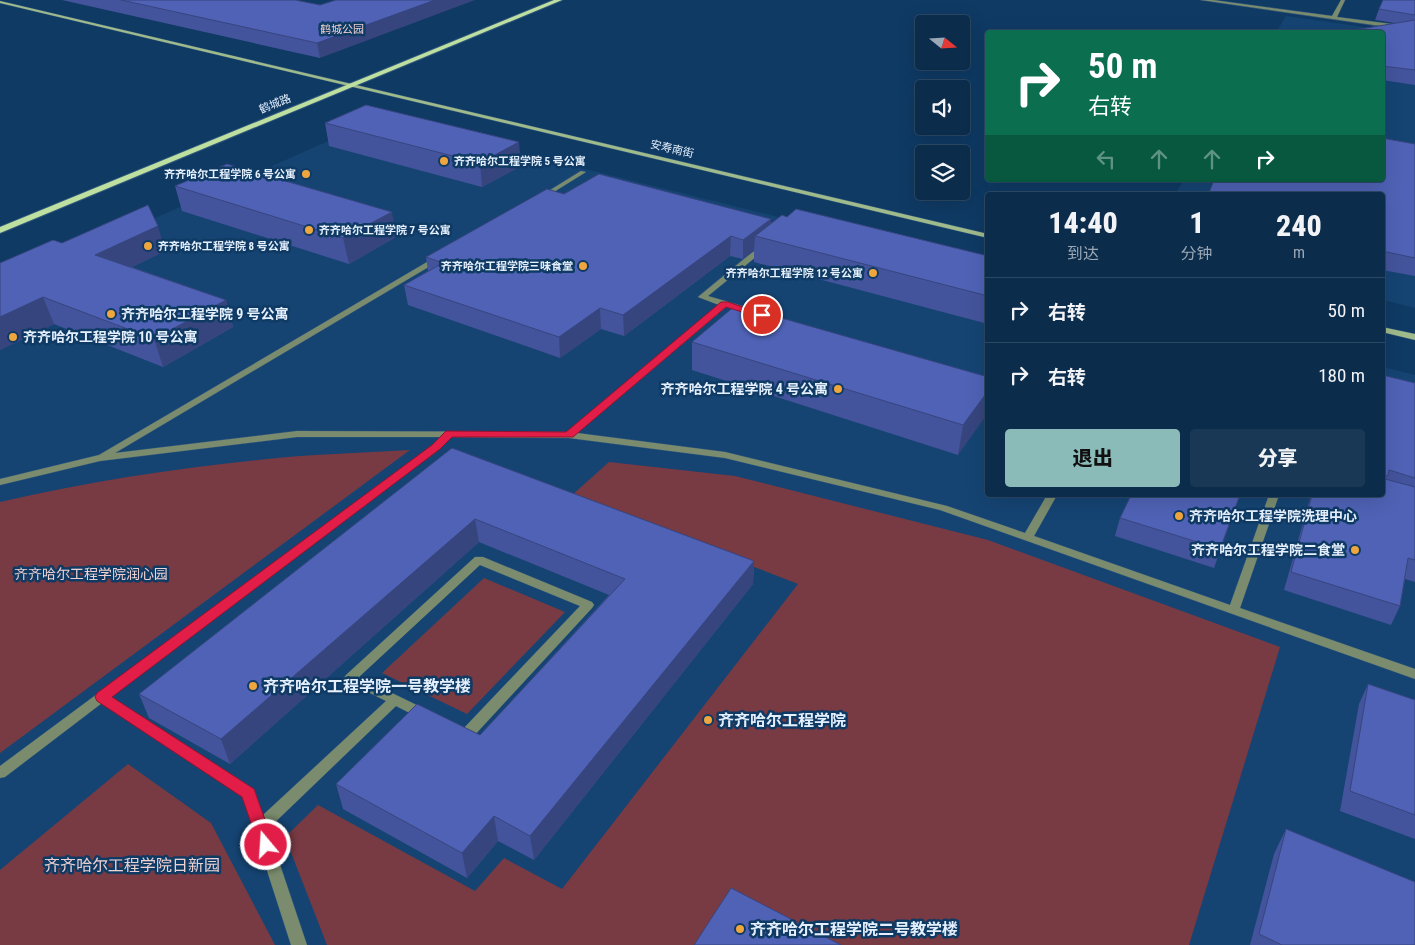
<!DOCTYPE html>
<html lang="zh">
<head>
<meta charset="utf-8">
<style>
	body { margin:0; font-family:"Roboto Condensed","Noto Sans SC",sans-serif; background:#193855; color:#f1f3f6; height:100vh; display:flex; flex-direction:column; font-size:19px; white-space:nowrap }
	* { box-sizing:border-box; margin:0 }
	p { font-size:16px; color:#9aa7b5 }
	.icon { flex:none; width:28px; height:28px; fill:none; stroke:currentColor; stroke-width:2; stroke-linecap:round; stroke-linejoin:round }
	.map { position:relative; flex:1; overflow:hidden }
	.sheet { position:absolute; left:985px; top:192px; width:400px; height:305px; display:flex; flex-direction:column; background:#0b2c4b; border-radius:5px; box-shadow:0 5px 20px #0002,0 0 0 1px #2b4863 }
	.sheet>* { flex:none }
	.top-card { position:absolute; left:985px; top:30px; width:400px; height:152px; border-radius:5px; box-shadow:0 5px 20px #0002,0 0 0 1px #2b4863; background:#0b6e4f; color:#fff; overflow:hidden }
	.needle { width:32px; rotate:108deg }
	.buttons { position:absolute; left:915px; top:15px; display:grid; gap:10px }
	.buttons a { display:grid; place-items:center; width:55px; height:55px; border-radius:5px; background:#0b2c4b; box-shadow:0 5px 20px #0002,0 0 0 1px #2b4863; font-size:25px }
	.pin { position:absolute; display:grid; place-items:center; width:42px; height:42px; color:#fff; margin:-21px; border:2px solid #fff; border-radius:50%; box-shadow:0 1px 5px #0007 }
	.me { position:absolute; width:55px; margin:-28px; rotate:342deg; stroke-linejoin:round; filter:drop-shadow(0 0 4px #0008) }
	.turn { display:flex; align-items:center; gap:18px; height:105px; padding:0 20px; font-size:22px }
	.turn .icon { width:65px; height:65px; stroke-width:2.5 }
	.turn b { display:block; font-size:35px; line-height:42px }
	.lanes { display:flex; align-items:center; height:48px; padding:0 20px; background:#0003; justify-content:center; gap:25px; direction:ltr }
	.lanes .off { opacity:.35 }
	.eta { display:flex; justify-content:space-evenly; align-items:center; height:85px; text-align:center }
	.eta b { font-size:30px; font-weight:800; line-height:35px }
	.primary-button { display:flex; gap:10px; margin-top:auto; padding:10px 20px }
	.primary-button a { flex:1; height:58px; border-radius:5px; background:#8bbbb9; color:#111; font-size:20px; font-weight:800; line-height:58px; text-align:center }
	.primary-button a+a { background:#193855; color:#f1f3f6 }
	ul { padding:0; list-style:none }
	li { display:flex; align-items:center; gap:15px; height:65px; padding:0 20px; border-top:1px solid #2b4863 }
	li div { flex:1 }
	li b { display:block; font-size:19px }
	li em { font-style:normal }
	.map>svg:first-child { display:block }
	.built { fill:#154473 }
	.green { fill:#783a43 }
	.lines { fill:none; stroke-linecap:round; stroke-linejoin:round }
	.street-casing { stroke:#31577d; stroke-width:1 }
	.secondary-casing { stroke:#31577d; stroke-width:1 }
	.primary-casing { stroke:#31577d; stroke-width:2 }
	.street { fill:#7b8c6e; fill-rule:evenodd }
	.secondary { fill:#a0bb8b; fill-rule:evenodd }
	.primary { fill:#bde0a0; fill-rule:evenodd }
	.wall { fill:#44549c }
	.shaded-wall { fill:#37457f }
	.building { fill:#4f62b5; stroke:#37457f }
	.route { fill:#e11d48; stroke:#92132f }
	.poi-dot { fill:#f0a63e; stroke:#0f3a64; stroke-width:2 }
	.labels { text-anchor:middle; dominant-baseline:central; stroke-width:5; stroke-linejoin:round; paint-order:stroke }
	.far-park-label { font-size:11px; fill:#edd1d3; stroke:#0f3a64 }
	.far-street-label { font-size:11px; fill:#e5f0fe; stroke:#0f3a64 }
	.far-poi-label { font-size:11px; font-weight:bold; fill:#e5f0fe; stroke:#0f3a64; text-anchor:start }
	.poi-label { font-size:14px; font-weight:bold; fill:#e5f0fe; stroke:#0f3a64; text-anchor:start }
	.park-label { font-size:14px; fill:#edd1d3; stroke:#0f3a64 }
	.near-poi-label { font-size:16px; font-weight:bold; fill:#e5f0fe; stroke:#0f3a64; text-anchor:start }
	.near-park-label { font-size:16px; fill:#edd1d3; stroke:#0f3a64 }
</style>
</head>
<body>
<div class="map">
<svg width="1415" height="945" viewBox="0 0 1415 945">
	<rect width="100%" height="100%" fill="#0f3a64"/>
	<!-- built -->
	<path class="built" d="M1286 16 1415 34V308L1383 300 1382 195H1174L1184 180H1382V32H1276Z
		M409 125 987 269 988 495H1382L1383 367 1415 375V945H0V287L360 127Z"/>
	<!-- green -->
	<path class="green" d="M410 450 0 753V502C85 482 171 469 258 460 309 454 360 453 410 450Z
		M609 462 735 476 988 540 1280 647 1189 945H327L285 837 318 805 475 891 504 858 562 889 798 584 571 496Z
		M484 578 565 612 467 714 382 673Z
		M128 764 211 823 275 945H0V870Z"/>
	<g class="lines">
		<defs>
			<path id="street" d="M1201 0H1213L1332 16 1341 0H1345L1337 17 1415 27V31Z
				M581 171 586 172 544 198 539 197Z
				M761 245H767L768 247 708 296 749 308V312H746L726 307 577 433 725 452 947 506 1025 533 1047 495H1057L1034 536 1230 605 1269 495H1279L1240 608 1415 669V679L940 510 725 458 569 438 451 437 439 449 111 697 254 789 263 815 386 701 346 681 344 678 346 675 475 557H483L592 602 594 605 592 608 471 739 466 740 461 739 396 706 268 829 307 945H291L243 796 102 703 5 777 0 778V766L433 445 440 437H297L100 461 0 485V479L99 455 439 255H442V259L115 453 297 431 567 432 719 305 698 297ZM480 565 580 606 464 728 359 677Z"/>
			<path id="secondary" d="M0 1 988 234V238L0 3Z
				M1382 327 1415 334V340L1382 332Z"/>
			<path id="primary" d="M554 0H562L0 233V227Z"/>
		</defs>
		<!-- street casing -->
		<use href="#street" class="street-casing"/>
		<!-- secondary casing -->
		<use href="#secondary" class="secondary-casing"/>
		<!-- primary casing -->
		<use href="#primary" class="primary-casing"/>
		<!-- street -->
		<use href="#street" class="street"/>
		<!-- secondary -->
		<use href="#secondary" class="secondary"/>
		<!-- primary -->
		<use href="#primary" class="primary"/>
	</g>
	<!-- wall -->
	<path class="wall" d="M62 0H295L320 5V58Z
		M1415 0V85L1382 80V32L1395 23 1375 20 1379 9Z
		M325 123 521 166 482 187 329 146Z
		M1415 144V276L1382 270V195Z
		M175 186 396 237 349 264 182 211Z
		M564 194 988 256V324L754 262V251L743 259 730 256 624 336 601 329 560 358 408 305 404 285 428 271 426 257Z
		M62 243 165 251 132 267 226 300 233 327 163 367 54 324 0 350V263Z
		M692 342 988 377 958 455 692 370Z
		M1382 375 1415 383V582L1405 579 1400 606 1391 625 1284 590 1311 495H1382Z
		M452 448 754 561 753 584 534 860 498 841 467 878 343 809 336 784 480 735 609 595 479 542 230 764 149 718 139 694Z
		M1240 495 1214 568 1115 536 1120 518Z
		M1368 684 1415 700V839L1340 811 1359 704Z
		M1286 829 1415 945H1250L1274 854Z"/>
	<!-- shaded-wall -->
	<path class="shaded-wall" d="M435 0H475L320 58 317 43Z
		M519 142 521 166 482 187 480 163Z
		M392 212 396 237 349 264 343 238Z
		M771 219V238L755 236 754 251 743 259V240Z
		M158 226 165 251 104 281 95 255Z
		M731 236 730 256 624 336 623 315Z
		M43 297 54 324 0 350V317Z
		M226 300 233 327 163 367 154 339Z
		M600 308 601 329 560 358 559 337Z
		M988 391V413L958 455 963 425Z
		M475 519 479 542 230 764 221 739Z
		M754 561 753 584 534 860 530 836Z
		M494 816 498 841 467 878 462 853Z"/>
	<!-- building -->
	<path class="building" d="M121 0H295L320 5 336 0H435L317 43Z
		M1383 0H1415V15L1379 9Z
		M1415 20V70L1382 66V32H1342Z
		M366 105 519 142 480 163 325 123Z
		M1382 138 1415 144V258L1382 251V195H1208L1214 180H1382Z
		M227 164 392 212 343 238 175 186Z
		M599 174 771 219 743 240 731 236 623 315 600 308 559 337 404 285 443 263 426 257 547 189 564 194Z
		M148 205 158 226 95 255 226 300 154 339 43 297 0 317V263L53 240 62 243Z
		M796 209 988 256V296L755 236 782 215 787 217Z
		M736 305 988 377V391L963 425 692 342Z
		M1382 375 1415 383V478L1389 470 1388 475 1384 477 1385 479 1415 487V560L1408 558 1400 606 1291 572 1312 495H1382Z
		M452 448 754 561 530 836 494 816 462 853 336 784 417 704 480 735 625 579 475 519 221 739 139 694Z
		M1131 495H1240L1220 549 1120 518Z
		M1368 684 1415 700V815L1350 791Z
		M1286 829 1415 882V945H1282L1259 934Z
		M731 888 841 945H694Z"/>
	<!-- route -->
	<path class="route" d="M721 302H728L767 315 762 318 726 307 573 437H452L440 449 112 697 254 789 274 845 271 849 266 851 260 849 242 797 97 701 95 697 97 693 432 445 446 431 566 432Z"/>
	<!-- markers -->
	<g class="poi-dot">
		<circle cx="444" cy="161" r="5"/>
		<circle cx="306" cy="174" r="5"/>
		<circle cx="309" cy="230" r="5"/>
		<circle cx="148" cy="246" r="5"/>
		<circle cx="583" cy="266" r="5"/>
		<circle cx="873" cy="273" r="5"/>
		<circle cx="111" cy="314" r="5"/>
		<circle cx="13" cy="337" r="5"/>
		<circle cx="838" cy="389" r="5"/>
		<circle cx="1179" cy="516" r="5"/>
		<circle cx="1355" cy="550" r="5"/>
		<circle cx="253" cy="686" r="5"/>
		<circle cx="708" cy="720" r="5"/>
		<circle cx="740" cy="929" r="5"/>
	</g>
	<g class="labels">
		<!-- far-park labels -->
		<g class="far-park-label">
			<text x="342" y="29">鹤城公园</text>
		</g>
		<!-- far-street labels -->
		<g class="far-street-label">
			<text transform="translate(275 104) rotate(-22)">鹤城路</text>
			<text transform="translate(672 149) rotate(13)">安寿南街</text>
		</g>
		<!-- far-poi labels -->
		<g class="far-poi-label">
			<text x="454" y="161">齐齐哈尔工程学院 5 号公寓</text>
			<text x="296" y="174" text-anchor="end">齐齐哈尔工程学院 6 号公寓</text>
			<text x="319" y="230">齐齐哈尔工程学院 7 号公寓</text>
			<text x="158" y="246">齐齐哈尔工程学院 8 号公寓</text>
			<text x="573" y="266" text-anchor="end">齐齐哈尔工程学院三味食堂</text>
			<text x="863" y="273" text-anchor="end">齐齐哈尔工程学院 12 号公寓</text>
		</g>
		<!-- poi labels -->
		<g class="poi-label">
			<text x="121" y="314">齐齐哈尔工程学院 9 号公寓</text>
			<text x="23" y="337">齐齐哈尔工程学院 10 号公寓</text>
			<text x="828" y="389" text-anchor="end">齐齐哈尔工程学院 4 号公寓</text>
			<text x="1189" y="516">齐齐哈尔工程学院洗理中心</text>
			<text x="1345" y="550" text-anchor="end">齐齐哈尔工程学院二食堂</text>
		</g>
		<!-- park labels -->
		<g class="park-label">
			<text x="91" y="574">齐齐哈尔工程学院润心园</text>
		</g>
		<!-- near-poi labels -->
		<g class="near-poi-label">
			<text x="263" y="686">齐齐哈尔工程学院一号教学楼</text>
			<text x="718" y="720">齐齐哈尔工程学院</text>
			<text x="750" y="929">齐齐哈尔工程学院二号教学楼</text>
		</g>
		<!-- near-park labels -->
		<g class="near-park-label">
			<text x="132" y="865">齐齐哈尔工程学院日新园</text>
		</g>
	</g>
</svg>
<div class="buttons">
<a><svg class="needle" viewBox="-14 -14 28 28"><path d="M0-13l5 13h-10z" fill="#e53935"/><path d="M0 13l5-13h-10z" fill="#9aa7b5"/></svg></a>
<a><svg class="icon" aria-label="sound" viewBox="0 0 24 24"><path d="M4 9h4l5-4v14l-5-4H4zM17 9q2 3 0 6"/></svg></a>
<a><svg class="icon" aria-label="layers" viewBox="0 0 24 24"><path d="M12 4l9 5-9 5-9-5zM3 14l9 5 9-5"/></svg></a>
</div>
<div class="pin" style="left:762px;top:315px;background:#d93025"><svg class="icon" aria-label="arrive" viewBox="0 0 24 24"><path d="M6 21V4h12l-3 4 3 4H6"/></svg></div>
<svg class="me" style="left:266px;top:845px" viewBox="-20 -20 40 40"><circle r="17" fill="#e11d48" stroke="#fff" stroke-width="3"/><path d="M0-11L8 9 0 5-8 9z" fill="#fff"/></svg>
<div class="top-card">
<div class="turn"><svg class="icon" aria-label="right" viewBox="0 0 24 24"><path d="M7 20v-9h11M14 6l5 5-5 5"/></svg><div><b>50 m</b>右转</div></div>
<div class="lanes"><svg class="icon off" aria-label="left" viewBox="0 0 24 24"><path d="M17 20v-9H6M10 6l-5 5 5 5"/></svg><svg class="icon off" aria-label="ahead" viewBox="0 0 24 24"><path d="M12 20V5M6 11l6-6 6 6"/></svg><svg class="icon off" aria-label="ahead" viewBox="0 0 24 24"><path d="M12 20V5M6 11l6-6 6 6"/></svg><svg class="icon" aria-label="right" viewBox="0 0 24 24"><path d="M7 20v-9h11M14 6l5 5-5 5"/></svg></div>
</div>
<section class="sheet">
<div class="eta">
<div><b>14:40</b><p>到达</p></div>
<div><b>1</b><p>分钟</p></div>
<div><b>240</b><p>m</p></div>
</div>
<ul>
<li><svg class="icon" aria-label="right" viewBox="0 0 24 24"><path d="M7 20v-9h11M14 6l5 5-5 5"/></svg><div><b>右转</b></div><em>50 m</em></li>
<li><svg class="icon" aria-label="right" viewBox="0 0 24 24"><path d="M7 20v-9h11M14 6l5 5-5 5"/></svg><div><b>右转</b></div><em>180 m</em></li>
</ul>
<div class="primary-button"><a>退出</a><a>分享</a></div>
</section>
</div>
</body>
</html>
